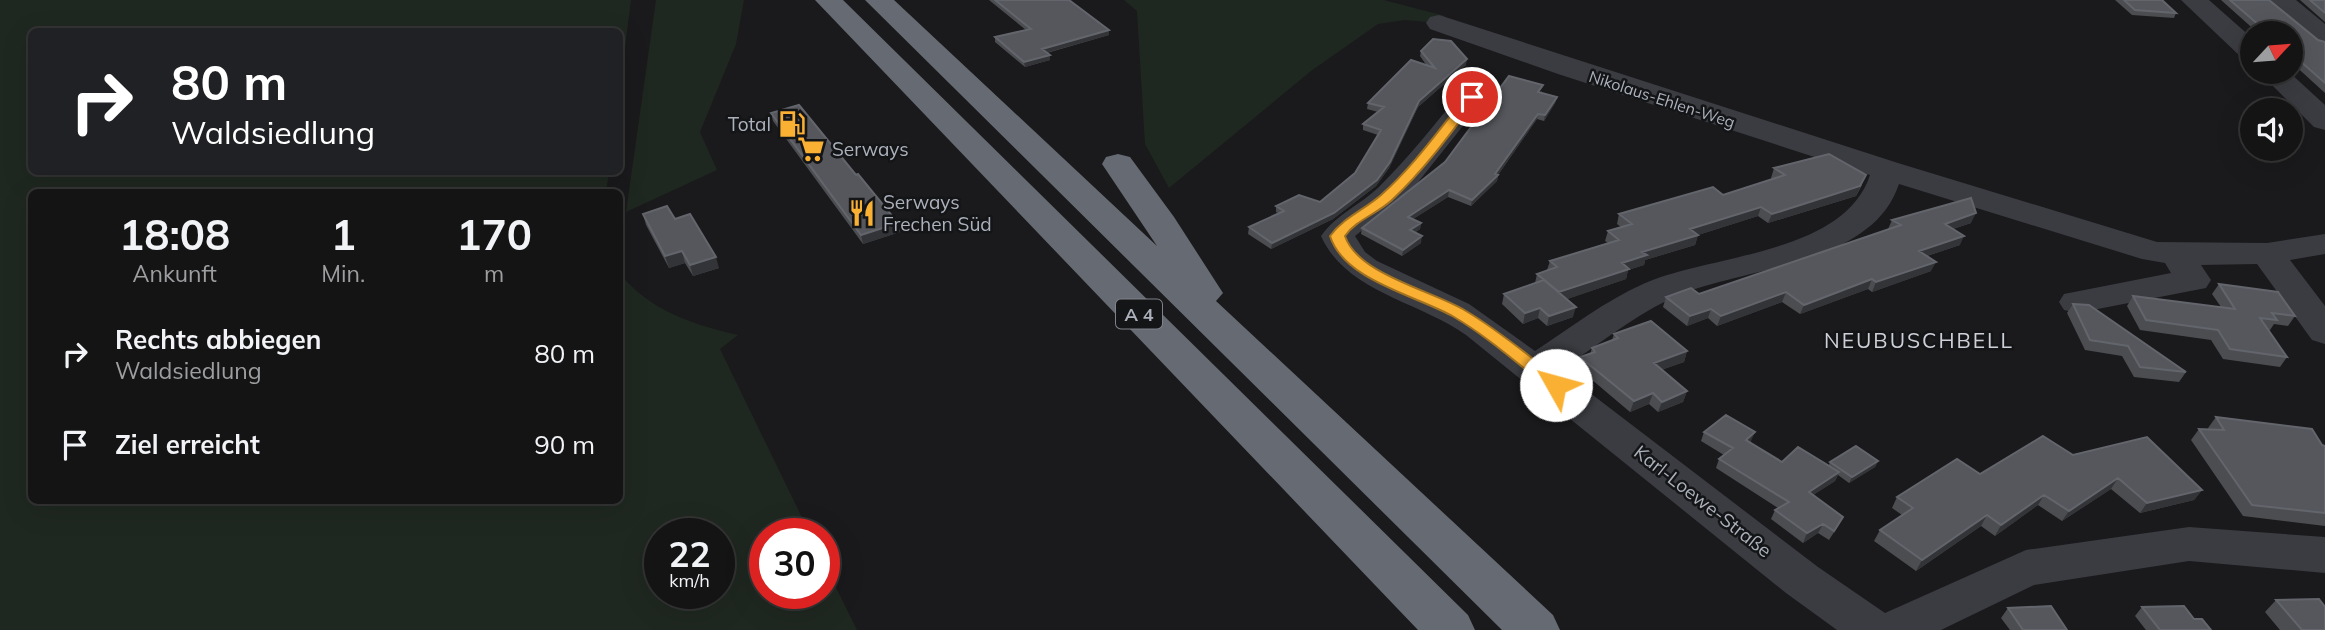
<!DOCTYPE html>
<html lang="de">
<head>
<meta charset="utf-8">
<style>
	body { margin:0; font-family:Mulish,sans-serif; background:#212122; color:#f1f3f6; height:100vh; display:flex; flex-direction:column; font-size:26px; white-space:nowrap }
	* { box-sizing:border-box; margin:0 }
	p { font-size:23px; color:#9d9ea0 }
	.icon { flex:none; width:38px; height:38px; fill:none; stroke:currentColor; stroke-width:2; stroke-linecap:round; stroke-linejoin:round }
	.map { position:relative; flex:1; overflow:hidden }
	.details { position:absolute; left:28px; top:189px; width:595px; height:315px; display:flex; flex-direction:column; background:#141415; border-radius:10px; box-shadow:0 7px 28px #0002,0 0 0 2px #333334 }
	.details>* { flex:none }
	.banner { position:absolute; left:28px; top:28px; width:595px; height:147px; border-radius:10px; box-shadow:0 7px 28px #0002,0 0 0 2px #333334; background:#202124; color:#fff; overflow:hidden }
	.needle { width:46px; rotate:64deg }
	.fabs { position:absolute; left:2240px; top:21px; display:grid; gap:14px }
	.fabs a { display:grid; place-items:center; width:63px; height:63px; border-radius:50%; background:#141415; box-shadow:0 7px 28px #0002,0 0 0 2px #333334; font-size:35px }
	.speed { position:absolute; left:644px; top:518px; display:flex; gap:14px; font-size:35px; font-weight:700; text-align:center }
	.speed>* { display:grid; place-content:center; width:91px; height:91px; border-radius:50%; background:#141415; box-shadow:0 7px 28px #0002,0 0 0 2px #333334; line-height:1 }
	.speed small { font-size:18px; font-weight:400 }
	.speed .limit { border:10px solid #d22; background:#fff; color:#111 }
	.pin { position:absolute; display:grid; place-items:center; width:60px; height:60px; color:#fff; margin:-30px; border:4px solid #fff; border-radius:50%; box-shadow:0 2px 7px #0007 }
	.me { position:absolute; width:77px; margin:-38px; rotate:308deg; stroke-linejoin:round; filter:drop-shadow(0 0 5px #0008) }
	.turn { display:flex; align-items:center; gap:24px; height:147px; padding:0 28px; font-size:32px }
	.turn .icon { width:91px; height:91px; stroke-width:2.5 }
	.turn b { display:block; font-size:49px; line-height:60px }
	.eta { display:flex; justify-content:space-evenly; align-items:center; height:119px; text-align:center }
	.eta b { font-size:42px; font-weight:700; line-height:49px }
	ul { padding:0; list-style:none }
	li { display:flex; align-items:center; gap:21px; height:91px; padding:0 28px }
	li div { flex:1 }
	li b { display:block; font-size:26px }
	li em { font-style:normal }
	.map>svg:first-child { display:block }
	.green { fill:#1f2820; fill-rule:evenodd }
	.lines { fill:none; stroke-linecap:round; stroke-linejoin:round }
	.minor { fill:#3a3c41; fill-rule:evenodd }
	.highway { fill:#666a73; fill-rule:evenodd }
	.wall { fill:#4b4d51 }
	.shaded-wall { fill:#333437 }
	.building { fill:#56575d; stroke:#63656c; stroke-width:2 }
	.route { fill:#fab033; stroke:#a27221; stroke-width:2 }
	.labels { text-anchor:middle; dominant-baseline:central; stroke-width:5; stroke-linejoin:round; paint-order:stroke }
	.far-street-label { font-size:16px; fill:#acb1bc; stroke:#141517 }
	.shield { fill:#141517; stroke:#7e828a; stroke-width:2 }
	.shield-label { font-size:18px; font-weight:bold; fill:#acb1bc }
	.poi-label { font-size:19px; fill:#acb1bc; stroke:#141517; text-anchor:start }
	.street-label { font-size:19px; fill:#acb1bc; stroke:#141517 }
	.neighbourhood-label { font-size:21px; letter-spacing:2px; fill:#cdd0d8; stroke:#141517 }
</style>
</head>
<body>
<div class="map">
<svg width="2325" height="630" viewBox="0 0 2325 630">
	<rect width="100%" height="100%" fill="#1a1a1c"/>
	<!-- green -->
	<path class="green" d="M0 0H631L620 88V32H32V172H609L606 192H32V500H620V274C651 311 691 324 738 335L720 349 810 534H765V593H824V563L857 630H0ZM660 534H719V593H660Z
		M656 0H744L736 44 700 132 717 170 626 212Z
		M1124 0H1384L1445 16 1438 23 1405 20 1378 24 1311 71 1169 188 1145 144 1137 11Z"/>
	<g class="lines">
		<!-- minor -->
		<path class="minor" d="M2181 0H2209L2252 38V60L2242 58Z
			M2267 0H2296L2325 24V46L2316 44Z
			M1439 15 1898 163 2157 242 2267 243 2325 234V254L2290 260 2325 306V344L2312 340 2257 264 2201 265 2211 280 2206 288 2077 313 2064 310 2059 302 2064 294 2171 273 2165 263 2142 259 1899 184C1871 269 1737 266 1668 300 1629 319 1596 347 1560 370L1818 567 1885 613 2026 550 2189 527 2325 537V573L2189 561 2034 585 1941 630H1837L1786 593 1466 335C1418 301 1346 292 1321 236 1337 214 1360 205 1379 187 1409 157 1435 124 1462 91L1472 88 1482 91 1486 97 1411 191 1355 236 1365 252 1377 261 1469 304 1535 351C1570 328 1605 301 1643 284 1710 254 1844 255 1870 175L1558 74 1430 29 1426 23 1430 17Z
			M2259 72H2289L2325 105V130L2314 127Z"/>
		<!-- highway -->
		<path class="highway" d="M815 0H843L1468 615 1475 630H1418Z
			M865 0H894L1157 246 1102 164 1106 157 1118 154 1130 157 1174 217 1223 293 1216 301 1553 615 1560 630H1502Z"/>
	</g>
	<!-- wall -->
	<path class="wall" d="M989 0H1069L1109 30V35L1047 53 1050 55V60L1025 67 995 42V37L1026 30Z
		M2115 0H2162L2176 13 2174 18 2132 15Z
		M2221 0H2269L2318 40 2325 42V93L2291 62V33H2258Z
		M2300 0H2325V22Z
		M1421 51 1466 65 1418 107 1389 168 1376 186 1333 219 1271 249 1248 234 1249 227 1278 213 1276 212V206L1320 202 1355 173 1378 135 1363 130V124L1378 112 1367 109 1368 103 1427 66 1420 56Z
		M1542 91 1541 93 1557 97 1555 103 1544 121 1537 119 1498 175 1497 181 1471 206 1448 197 1413 219 1421 223 1420 229 1414 233 1421 243 1402 256 1361 234 1362 228Z
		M771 113 856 175 898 223 900 232 863 244 773 121Z
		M1774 168 1862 185 1856 196 1768 223 1758 216 1698 235 1695 245 1645 260 1644 265 1628 270 1626 279 1567 299 1573 317 1547 326 1538 318 1523 324 1502 304 1504 294 1535 283 1537 274 1547 270 1550 261 1608 243 1605 241 1608 231 1621 227 1617 224 1619 214 1723 195 1772 179 1771 178Z
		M643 214 675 219 719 268 693 276 685 263 669 268 646 225Z
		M1892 220 1971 223 1953 229 1960 245 1927 256 1931 271 1872 292 1868 289 1800 314 1782 302 1717 326 1708 318 1687 326 1663 307 1666 297 1699 294 1889 229H1888Z
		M2219 284 2295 316 2288 326 2274 324 2270 330H2268L2287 357 2280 367 2223 359 2211 340 2140 330 2127 306 2133 296 2221 307 2212 294Z
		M2073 304 2186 372 2179 382 2134 377 2122 356 2085 350 2067 313Z
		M1614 334 1687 351 1684 362 1661 370 1687 391 1683 402 1658 412 1649 404 1630 412 1578 368 1580 357 1590 354 1592 348 1612 340Z
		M2216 417 2325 446V526L2243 516 2191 440 2199 429H2209L2208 428Z
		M1704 432 1751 441 1750 443 1782 462 1829 465 1830 462 1878 461 1875 467 1849 483 1838 475 1835 481 1813 495 1838 526 1829 540 1818 533 1803 543 1771 519 1775 510 1778 508 1716 468 1719 459 1724 455 1701 441Z
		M2073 455 2202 490 2194 500 2140 513 2111 489 2062 521 2038 505 1995 536 1981 526 1916 571 1874 541 1880 530 1902 515 1892 508 1897 497 1980 474Z
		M2276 600 2325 630H2280L2265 612Z
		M2142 607 2194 619 2211 630H2146L2135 616Z
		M2008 608 2067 630H2010L2001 618Z"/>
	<!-- shaded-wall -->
	<path class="shaded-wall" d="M1109 30V35L1042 54V49Z
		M1050 55V60L1025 67 1024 62Z
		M1467 59 1466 65 1418 107 1389 168 1376 186 1333 219 1271 249 1272 243 1334 213 1419 101Z
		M1557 97 1555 103 1544 121 1545 115Z
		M1538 114 1537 119 1497 176 1498 175 1497 181 1471 206 1472 200 1495 174Z
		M1866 175 1856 196 1768 223 1772 214Z
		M1449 190 1448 197 1407 223 1408 217Z
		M1761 207 1758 216 1698 235 1695 245 1645 260 1644 265 1628 270 1626 279 1556 303 1559 292 1622 263 1642 252 1690 229Z
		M1976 213 1971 223 1941 233 1945 224Z
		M898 223 900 232 863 244 861 235Z
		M1421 223 1420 229 1409 237 1410 230Z
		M1422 236 1421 243 1402 256 1403 250Z
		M1964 236 1960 245 1914 260 1919 251Z
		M682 251 685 263 669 268 665 256Z
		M716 257 719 268 693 276 690 265Z
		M1936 262 1931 271 1872 292 1876 282Z
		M1872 279 1868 289 1800 314 1804 305Z
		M1786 292 1782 302 1717 326 1721 316Z
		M1576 307 1573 317 1547 326 1549 316Z
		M1540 308 1538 318 1523 324 1525 313Z
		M1711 309 1708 318 1687 326 1690 316Z
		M1687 351 1684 362 1650 374 1654 363Z
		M1687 391 1683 402 1658 412 1662 402Z
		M1653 393 1649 404 1630 412 1634 401Z
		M1755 432 1751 441 1742 450 1746 440Z
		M1878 461 1875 467 1849 483 1852 477Z
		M1839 472 1835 481 1804 501 1809 492Z
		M2118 478 2111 489 2062 521 2069 511Z
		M2202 490 2194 500 2140 513 2147 503Z
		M2044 495 2038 505 1995 536 2001 525Z
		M1987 515 1981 526 1916 571 1922 560Z
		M1823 524 1818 533 1803 543 1807 533Z"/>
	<!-- building -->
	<path class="building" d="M995 0H1069L1109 30 1042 49 1050 55 1024 62 995 37 1031 29Z
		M2124 0H2162L2176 13 2135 10Z
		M2230 0H2269L2318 40 2325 42V83L2291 53V33H2268Z
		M2310 0H2325V13Z
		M1433 39 1451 41 1467 59 1419 101 1390 162 1377 180 1334 213 1272 243 1249 227 1284 211 1276 206 1299 195 1320 202 1355 173 1381 130 1363 124 1384 107 1368 103 1411 60 1435 68 1421 51Z
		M1509 76 1543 85 1538 92 1557 97 1545 115 1538 114 1495 174 1498 175 1472 200 1449 190 1408 217 1421 223 1410 230 1422 236 1403 250 1362 228 1445 162Z
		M799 105 856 175 858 174 898 223 861 235 771 113Z
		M1829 154 1866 175 1860 186 1772 214 1761 207 1690 229 1698 235 1642 252 1647 255 1622 263 1629 269 1559 292 1537 274 1557 267 1550 261 1619 240 1608 231 1632 224 1619 214 1713 187 1723 195 1785 175 1774 168Z
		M1971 198 1976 213 1945 224 1964 236 1919 251 1936 262 1876 282 1872 279 1804 305 1786 292 1721 316 1711 309 1690 316 1666 297 1691 288 1699 294 1901 225 1892 220Z
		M667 206 675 219 690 214 716 257 690 265 682 251 665 256 643 214Z
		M1544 280 1576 307 1549 316 1540 308 1525 313 1504 294Z
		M2219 284 2278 292 2295 316 2272 313 2277 320 2260 318 2287 357 2230 349 2218 330 2146 320 2133 296 2235 309Z
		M2073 304 2089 305 2186 372 2140 367 2128 346 2090 340Z
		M1651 321 1687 351 1654 363 1687 391 1662 402 1653 393 1634 401 1580 357 1595 352 1592 348 1618 338 1614 334Z
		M1726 415 1755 432 1746 440 1782 462 1798 447 1839 472 1809 492 1843 517 1834 531 1823 524 1807 533 1775 510 1789 502 1719 459 1733 448 1704 432Z
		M2216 417 2312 429 2322 445 2325 446V513L2252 505 2199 429 2224 430Z
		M2043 436 2073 455 2147 437 2202 490 2147 503 2118 478 2069 511 2044 495 2001 525 1987 515 1922 560 1880 530 1913 508 1897 497 1957 459 1980 474Z
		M1856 446 1878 461 1852 477 1830 462Z
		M2319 599 2325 607V630H2302L2276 600Z
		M2051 606 2067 630H2023L2008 608Z
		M2184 606 2194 619H2202L2211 630H2160L2142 607Z"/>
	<!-- route -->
	<path class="route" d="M1468 94 1478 97C1452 132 1424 170 1392 200 1377 214 1356 220 1345 236 1358 275 1434 291 1466 311 1500 331 1531 358 1562 381L1565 385 1562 389H1550C1519 365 1488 337 1454 317 1418 296 1344 281 1330 236 1344 217 1364 210 1381 195 1414 166 1440 128 1468 94Z"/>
	<!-- icons -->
	<defs>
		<symbol id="fuel-bare" viewBox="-9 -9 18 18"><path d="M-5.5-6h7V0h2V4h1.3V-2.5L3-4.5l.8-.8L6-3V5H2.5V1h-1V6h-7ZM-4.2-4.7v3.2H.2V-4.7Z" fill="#fab033" stroke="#141517" stroke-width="2.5" paint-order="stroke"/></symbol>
		<symbol id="supermarket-bare" viewBox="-9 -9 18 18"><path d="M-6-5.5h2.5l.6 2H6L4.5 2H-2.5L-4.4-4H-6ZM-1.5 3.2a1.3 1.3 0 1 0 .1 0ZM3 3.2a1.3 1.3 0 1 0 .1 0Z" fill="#fab033" stroke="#141517" stroke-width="2.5" paint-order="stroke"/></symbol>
		<symbol id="restaurant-bare" viewBox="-9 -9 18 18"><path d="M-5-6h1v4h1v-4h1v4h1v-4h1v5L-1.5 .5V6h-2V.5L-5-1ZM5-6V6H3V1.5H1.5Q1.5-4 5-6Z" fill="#fab033" stroke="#141517" stroke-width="2.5" paint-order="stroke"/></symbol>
	</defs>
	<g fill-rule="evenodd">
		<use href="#fuel-bare" x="773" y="105" width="38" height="38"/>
		<use href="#supermarket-bare" x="792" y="130" width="38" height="38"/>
		<use href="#restaurant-bare" x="843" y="194" width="38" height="38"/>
	</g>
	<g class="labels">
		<!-- far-street labels -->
		<g class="far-street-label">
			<text transform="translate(1662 99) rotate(18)">Nikolaus-Ehlen-Weg</text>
		</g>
		<!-- shield labels -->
		<rect class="shield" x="1116" y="299.5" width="46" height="29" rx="5"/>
		<g class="shield-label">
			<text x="1139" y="314">A 4</text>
		</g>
		<!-- poi labels -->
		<g class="poi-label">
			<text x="771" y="124" text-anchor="end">Total</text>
			<text x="832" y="149">Serways</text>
			<text x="883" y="202">Serways<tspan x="883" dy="22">Frechen Süd</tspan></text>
		</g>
		<!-- street labels -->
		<g class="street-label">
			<text transform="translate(1703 501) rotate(38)">Karl-Loewe-Straße</text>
		</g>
		<!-- neighbourhood labels -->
		<g class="neighbourhood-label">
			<text x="1919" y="340">NEUBUSCHBELL</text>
		</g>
	</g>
</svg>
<div class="fabs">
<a><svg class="needle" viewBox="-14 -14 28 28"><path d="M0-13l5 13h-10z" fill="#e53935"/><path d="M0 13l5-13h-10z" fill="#9d9ea0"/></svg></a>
<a><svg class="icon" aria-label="sound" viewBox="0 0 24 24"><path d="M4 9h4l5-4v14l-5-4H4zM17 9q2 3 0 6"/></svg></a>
</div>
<div class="speed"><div>22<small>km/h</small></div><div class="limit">30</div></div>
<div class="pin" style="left:1472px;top:97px;background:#d93025"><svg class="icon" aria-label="arrive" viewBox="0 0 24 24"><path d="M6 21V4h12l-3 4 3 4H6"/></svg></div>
<svg class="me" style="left:1556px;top:385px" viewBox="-20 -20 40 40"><circle r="19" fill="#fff"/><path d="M0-13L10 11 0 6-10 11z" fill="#fab033"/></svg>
<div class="banner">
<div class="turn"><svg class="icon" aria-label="right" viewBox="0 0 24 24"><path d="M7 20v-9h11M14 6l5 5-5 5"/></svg><div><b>80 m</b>Waldsiedlung</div></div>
</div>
<section class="details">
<div class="eta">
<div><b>18:08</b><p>Ankunft</p></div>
<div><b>1</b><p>Min.</p></div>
<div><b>170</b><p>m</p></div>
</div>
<ul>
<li><svg class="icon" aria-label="right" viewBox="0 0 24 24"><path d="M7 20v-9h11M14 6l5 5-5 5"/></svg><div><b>Rechts abbiegen</b><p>Waldsiedlung</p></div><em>80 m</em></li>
<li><svg class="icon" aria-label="arrive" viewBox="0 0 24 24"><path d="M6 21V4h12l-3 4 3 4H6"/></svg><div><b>Ziel erreicht</b></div><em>90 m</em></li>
</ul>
</section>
</div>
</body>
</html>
